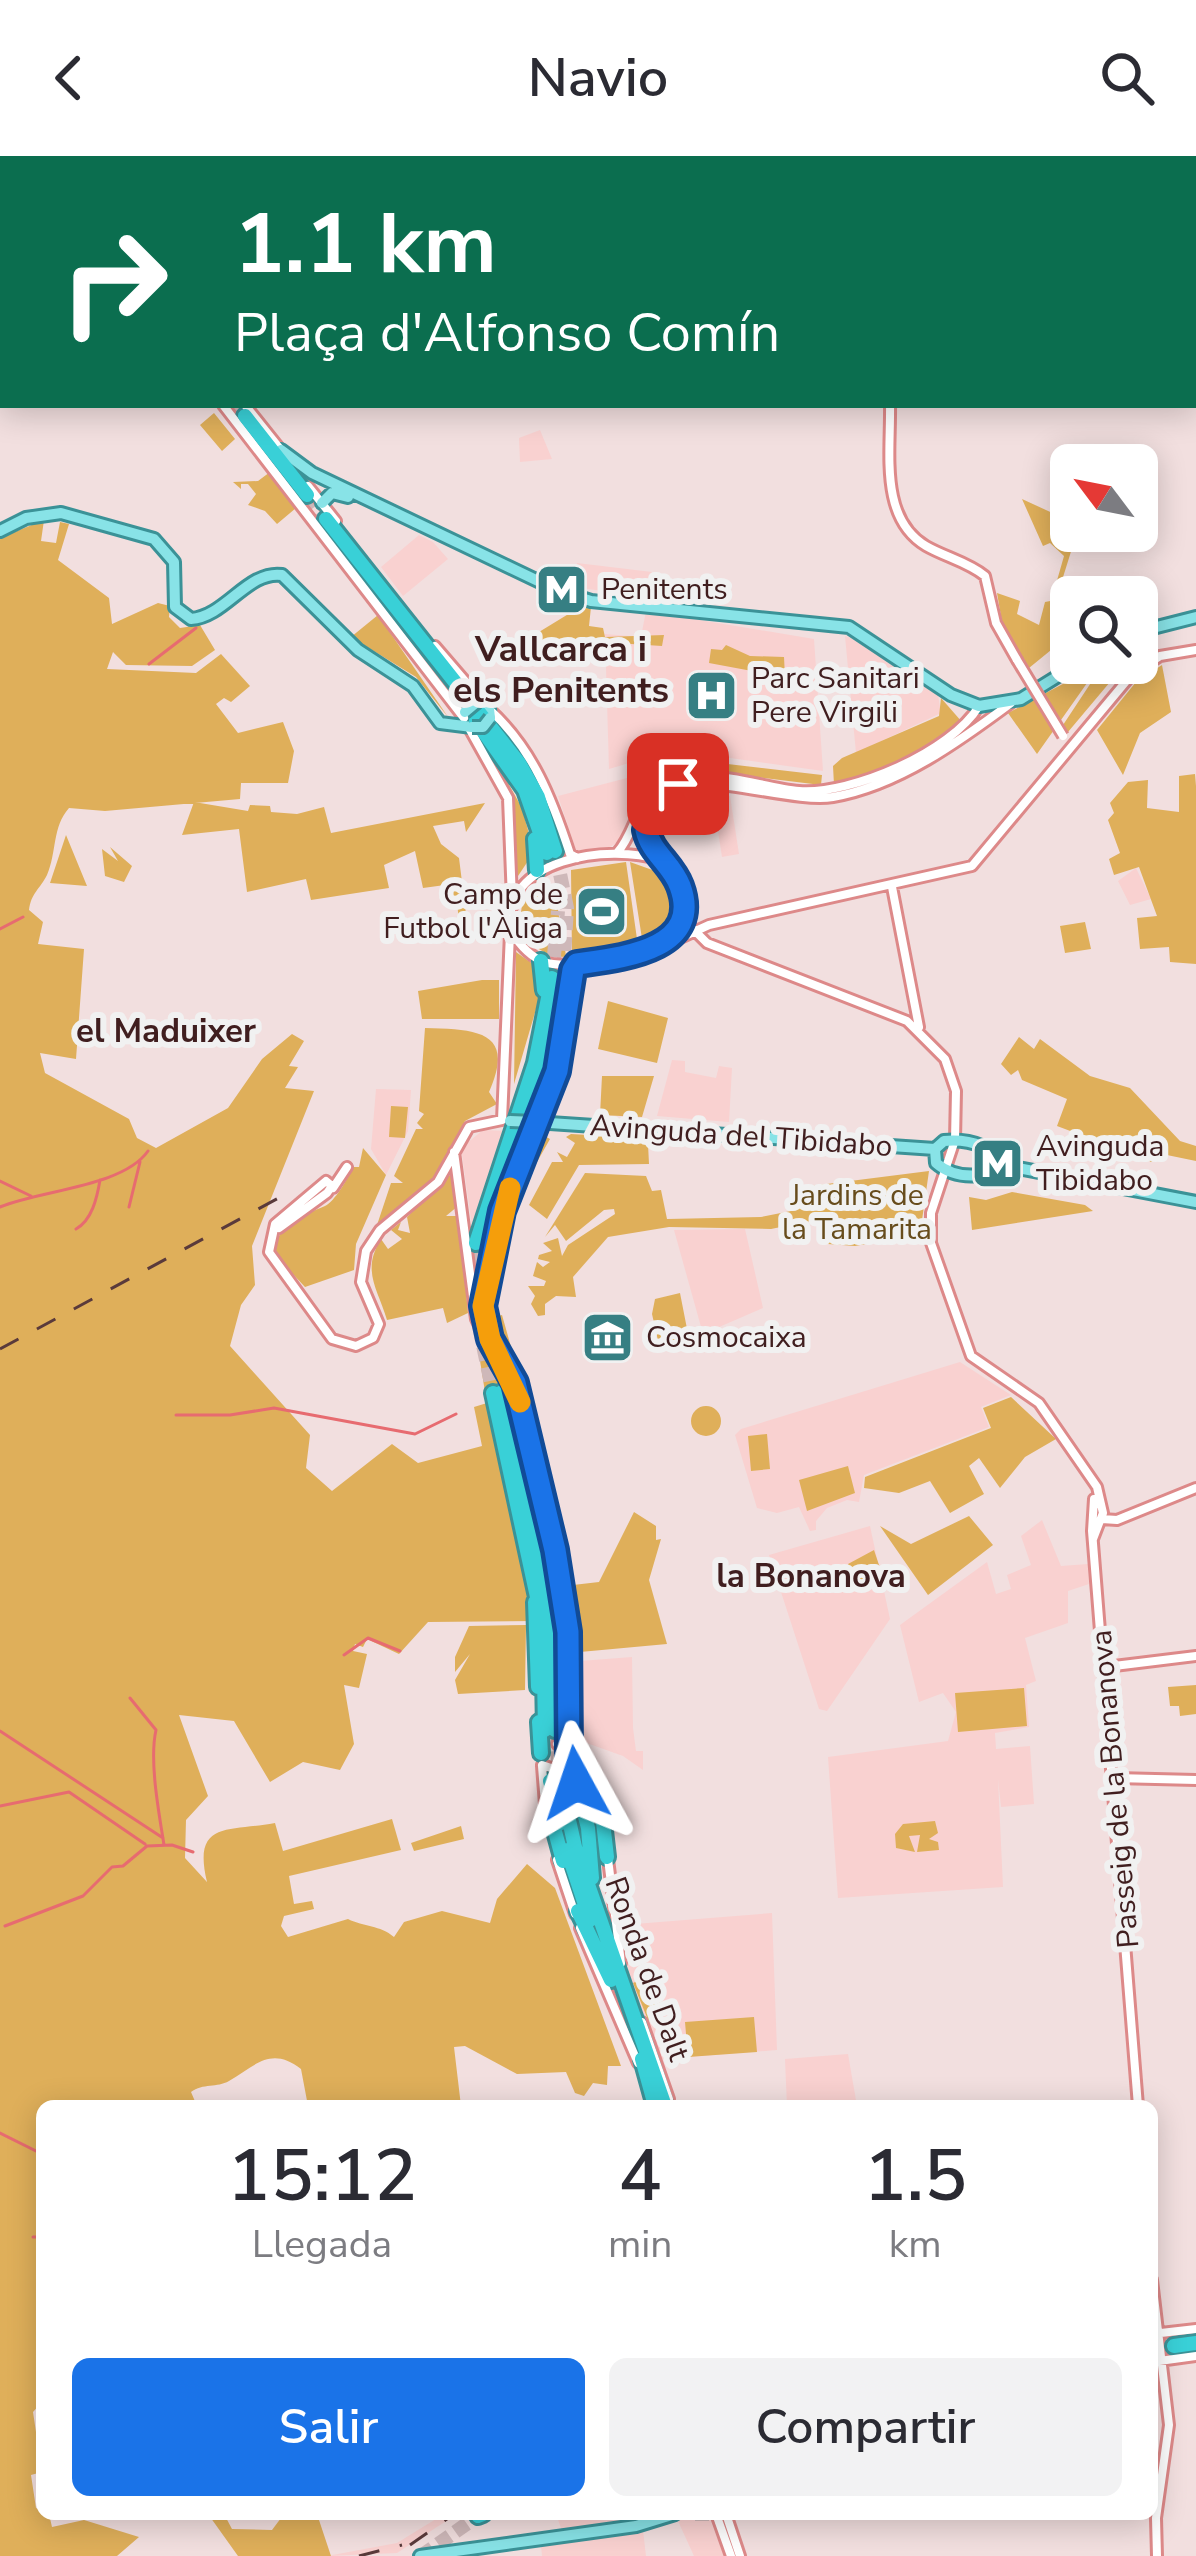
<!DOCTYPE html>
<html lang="es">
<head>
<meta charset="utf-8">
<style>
	body { margin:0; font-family:"Nunito Sans",sans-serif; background:#f2f2f3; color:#2b2b33; height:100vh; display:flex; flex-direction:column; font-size:45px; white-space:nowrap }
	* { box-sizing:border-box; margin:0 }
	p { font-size:39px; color:#7c7c81 }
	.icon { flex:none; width:66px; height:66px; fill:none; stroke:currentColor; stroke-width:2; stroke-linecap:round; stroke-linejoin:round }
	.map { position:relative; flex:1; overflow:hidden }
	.side { position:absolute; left:36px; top:1944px; width:1122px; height:420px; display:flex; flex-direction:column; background:#fff; border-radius:18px; box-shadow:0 6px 30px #0003 }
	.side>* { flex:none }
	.top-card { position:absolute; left:0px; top:0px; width:1197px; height:252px; box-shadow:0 6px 30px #0003; background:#0b6e4f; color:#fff; overflow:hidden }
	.needle { width:78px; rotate:302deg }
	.tools { position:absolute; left:1050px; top:288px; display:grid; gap:24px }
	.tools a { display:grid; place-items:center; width:108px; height:108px; border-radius:18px; background:#fff; box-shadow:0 6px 30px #0003; font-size:60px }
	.pin { position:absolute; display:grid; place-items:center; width:102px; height:102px; color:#fff; margin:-51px; border-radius:24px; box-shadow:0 6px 18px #0006 }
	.me { position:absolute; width:132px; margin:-66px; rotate:355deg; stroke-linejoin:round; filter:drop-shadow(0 0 9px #0008) }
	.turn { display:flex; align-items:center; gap:42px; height:252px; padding:0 36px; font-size:54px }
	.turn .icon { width:156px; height:156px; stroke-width:2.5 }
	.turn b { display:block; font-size:84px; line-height:102px }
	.eta { display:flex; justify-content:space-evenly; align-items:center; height:204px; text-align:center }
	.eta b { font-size:72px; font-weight:600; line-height:84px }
	.button { display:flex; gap:24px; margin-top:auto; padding:24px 36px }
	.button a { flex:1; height:138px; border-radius:18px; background:#1a73e8; color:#fff; font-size:48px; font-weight:600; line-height:138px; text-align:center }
	.button a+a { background:#f2f2f3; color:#2b2b33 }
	header { display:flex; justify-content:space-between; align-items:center; height:156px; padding:0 36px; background:#fff; font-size:54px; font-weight:600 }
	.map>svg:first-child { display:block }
	.built { fill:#f9d1d0 }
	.green { fill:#dfaf5a }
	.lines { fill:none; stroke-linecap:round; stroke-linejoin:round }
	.stream { stroke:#e76b70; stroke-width:3 }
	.highway-tunnel { stroke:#ceb8b9; stroke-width:14; stroke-dasharray:14 7; stroke-linecap:butt }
	.minor-casing { stroke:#dd8989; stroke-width:14 }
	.major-casing { stroke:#3b9297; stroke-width:16 }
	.highway-casing { stroke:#3b9297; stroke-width:20 }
	.minor { stroke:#fff; stroke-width:8 }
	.major { stroke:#88e3e7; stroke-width:10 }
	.highway { stroke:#39d0d7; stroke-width:14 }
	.rail { stroke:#5a3a3b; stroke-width:3; stroke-dasharray:21 21; stroke-linecap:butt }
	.minor-bridge-casing { stroke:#dd8989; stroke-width:14; stroke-linecap:butt }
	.major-bridge-casing { stroke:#3b9297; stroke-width:16; stroke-linecap:butt }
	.minor-bridge { stroke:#fff; stroke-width:8 }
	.major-bridge { stroke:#88e3e7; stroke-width:10 }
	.route-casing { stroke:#114b97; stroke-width:30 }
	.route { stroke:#1a73e8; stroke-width:21 }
	.slow { stroke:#f59e0b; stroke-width:21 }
	.labels { text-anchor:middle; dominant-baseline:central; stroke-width:12; stroke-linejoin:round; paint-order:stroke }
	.poi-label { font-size:30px; fill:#401e1f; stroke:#f1f1f1; text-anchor:start }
	.street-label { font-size:30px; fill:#401e1f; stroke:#f1f1f1 }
	.park-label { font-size:30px; fill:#674c1c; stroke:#f1f1f1 }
	.neighbourhood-label { font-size:33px; font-weight:bold; fill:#401e1f; stroke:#f1f1f1 }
	.quarter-label { font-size:36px; font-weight:bold; fill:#401e1f; stroke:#f1f1f1 }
</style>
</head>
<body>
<header><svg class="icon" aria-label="back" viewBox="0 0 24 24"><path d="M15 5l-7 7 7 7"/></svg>Navio<svg class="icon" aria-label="search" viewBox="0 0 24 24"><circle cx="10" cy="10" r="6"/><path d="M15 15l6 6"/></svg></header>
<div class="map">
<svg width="1196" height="2400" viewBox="0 0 1196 2400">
	<rect width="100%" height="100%" fill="#f2dfdf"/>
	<!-- built -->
	<path class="built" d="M540 274 552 303 520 306 519 282Z
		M419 379 433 386 448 403 403 440 381 411Z
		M577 407 652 416 648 441 573 431Z
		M646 455 814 483 823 615 673 594 609 613 605 478 641 481Z
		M845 480 864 486 938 539 941 557 856 597Z
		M669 611 638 641 618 686 605 694H576L558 640Z
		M712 637 730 640 739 698 722 701Z
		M1136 712 1151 743 1130 749 1118 725Z
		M672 904 685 905V916L716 922 719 910 732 912 729 966 657 960Z
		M376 933 411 934 408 975 386 1019 371 993Z
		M483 974 507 975 473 1077 461 992Z
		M745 1073 763 1152 703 1178 674 1074Z
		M960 1206 1011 1239 981 1251 989 1271 864 1319 859 1346 847 1344 827 1352 816 1365V1374L810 1375 799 1351 777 1357 757 1352 735 1279 741 1273Z
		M1042 1364 1061 1410 1088 1408 1089 1428 1068 1435V1467L1025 1482 1036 1525 1026 1529 1029 1571 995 1577 996 1593 1030 1590 1034 1648 1001 1651 998 1623 1003 1731 838 1742 828 1601 948 1585 956 1556 943 1537 919 1546 900 1469 987 1406 996 1438 1011 1433 1007 1419 1031 1409 1021 1380Z
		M870 1370 890 1463 827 1555 819 1553 769 1399Z
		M632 1501 633 1572 636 1595H643V1614L623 1600 581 1585 580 1505Z
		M772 1757 777 1894 662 1903 629 1822 622 1769Z
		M848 1898 857 1950H787L785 1903Z
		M444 2358H457L397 2397 327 2400 397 2387Z
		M556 2358H645L646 2361 562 2375Z
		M696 2358H708L724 2400H694L678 2365Z
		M643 2374 646 2400H542L541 2390Z"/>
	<!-- green -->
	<path class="green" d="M907 0H1196V153L1194 3Z
		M214 257 235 283 222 295 200 269Z
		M270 316 296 352 277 368 265 355 248 349 256 338 248 328H241V333L233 326 258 325Z
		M1022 343 1059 360 1074 386 1059 434 1054 435 1064 400 1050 387 1043 390Z
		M44 364 41 385 56 387 60 366 69 368 58 404 109 442 112 468 158 447 170 450 169 461 180 472 200 469 215 494 192 510 126 509 113 496 107 513 196 517 221 498 250 530 231 546 224 542 216 548 238 577 283 566 294 595 288 627H241L240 643 105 655 69 652C52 671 57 696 47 719 40 733 31 737 29 754L43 766 38 788 84 793 76 903 40 897 45 917 129 963 137 982 156 992 228 952 262 903 292 878 304 885 289 910 298 911 285 932 314 935 252 1090 255 1129 241 1149 230 1190 310 1279 306 1312 332 1335 392 1288 418 1307 482 1290 474 1251 487 1247 536 1465 428 1466 399 1498 367 1483 363 1491 355 1488 353 1495 367 1498 359 1532 344 1529 354 1588 340 1614 303 1606 270 1626 234 1565 179 1559 208 1640 186 1664 185 1702 207 1726C192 1664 229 1676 275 1667L283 1695 392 1663 401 1694 289 1720 294 1748 312 1745 314 1753 284 1760 281 1770 288 1781 348 1763C364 1771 380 1769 394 1781L404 1766 442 1755 490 1767 497 1743 527 1708 555 1732 621 1910H608L607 1929 593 1927 584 1940 575 1937 566 1916 517 1918 465 1890 454 1891 461 1950H308L301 1913C271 1890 256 1909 229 1925 217 1932 203 1927 191 1936L197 1950H42V2246L33 2256 42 2316 31 2319 36 2352 49 2358 52 2371 84 2364 139 2381 117 2400H0V382Z
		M997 437 1020 445 1017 458 1039 469 1045 446 1071 441V484L1067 481 1029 512 1002 466Z
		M591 451 589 470 603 472 605 481 664 479 662 490 616 487 605 495 587 488 554 497V503L545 506 539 476 575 454Z
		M378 459 448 561 416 521 351 481Z
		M726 489 750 500 784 501 785 521 709 507 711 493 722 494Z
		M1104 507H1126L1068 576 1063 569Z
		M1162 509 1171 556 1140 577 1123 619 1097 574 1136 526Z
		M1095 511 1092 520 1037 598 1008 557Z
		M941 542 962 566 898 607 834 629 833 610 842 602 939 560Z
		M719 607 822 619 821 629 717 616Z
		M503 618 522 652 534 696 516 723 514 653Z
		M1195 618 1196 630V808L1170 806 1169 791 1140 793 1137 762 1157 760 1139 711 1114 719 1109 703 1120 697 1108 664 1114 657 1110 647 1128 626 1148 624 1147 652 1179 656V620Z
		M194 646 248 655 250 649 270 650 271 656 297 658 324 651 331 677 485 647 466 676 464 665 433 670 441 688 459 702 467 766 459 767 457 745 445 729 423 732 415 695 384 709 389 732 311 744 306 723 247 736 239 673 182 679Z
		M66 679 87 730 50 727Z
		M110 691 132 710 124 726 105 720 102 693 118 705Z
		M626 706 638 790 572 800 571 714Z
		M630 706 658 716 673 742 668 771 643 789Z
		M534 727 535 735 555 732 560 768 548 771 555 773 557 785 564 784 566 801C524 800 507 758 534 727Z
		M1085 766 1091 793 1065 797 1060 770Z
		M516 796 540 813 544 826 514 928Z
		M482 824H499V863H422L418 835Z
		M608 845 668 862 657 907 598 893Z
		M425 872C481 873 515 877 489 936L497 948 465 965 431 1028 376 1072 391 1027H403L394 1020 416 973H423L417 967 424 958 419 955Z
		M1019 881 1034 893 1040 883 1090 920 1130 932 1180 985 1196 990V1005L1162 998 1151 1006 1125 989 1121 994 1057 970 1067 943 1022 924 1018 914 1011 919 1001 908Z
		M602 920H654L642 961 600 959Z
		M391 950 408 951 405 982 389 981Z
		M541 978 550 983 503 1066Z
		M571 978 640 982 648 988 649 1008 579 1009 547 1063 529 1049 552 1006H563L557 996 567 1001 575 987 566 981Z
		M363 992 386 1019 356 1088 354 1114 305 1131 275 1099C273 1068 307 1058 325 1050 335 1045 347 1024 353 1011H359Z
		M929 1015 920 1078 855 1090 828 1088 825 1062 771 1073 669 1071 608 1081 573 1121 576 1141 556 1140 545 1148V1159L538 1160 531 1148 535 1140 528 1130H544L546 1125 533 1120 537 1106 543 1111 550 1106 538 1103 539 1099 552 1095 543 1087 558 1082 562 1100 568 1089 615 1058 614 1053 604 1054 566 1085 555 1069 545 1081 585 1017 646 1020 652 1035 661 1034 667 1063 761 1061 796 1054 795 1032Z
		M450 1019 455 1020 458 1050 446 1060H459L468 1157 447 1167 443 1152 387 1164C378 1133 361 1115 381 1083L388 1093 402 1083 391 1074 401 1066 398 1074 410 1077 407 1061Z
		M1012 1036 1085 1049 1093 1055 972 1074 969 1041 986 1044Z
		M680 1137 689 1183 659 1189 652 1158 655 1143Z
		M502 1159 521 1226 485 1236 474 1167Z
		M1011 1241 1056 1283 1025 1301 1000 1332 979 1302 969 1310 984 1338 950 1357 930 1325 899 1337 864 1332 865 1321 991 1272 983 1252Z
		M691 1265a15 15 0 1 1 30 0a15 15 0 1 1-30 0Z
		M767 1278 770 1313 751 1315 748 1280Z
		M848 1310 855 1337 807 1355 799 1324Z
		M634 1356 656 1370V1384L661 1383 649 1424 667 1488 580 1496 573 1429 599 1426Z
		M969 1360 993 1389 928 1439 880 1370 911 1388Z
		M874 1394 883 1421 855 1434 848 1408Z
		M526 1469 525 1534 458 1538 455 1524 470 1498 455 1516V1501L469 1470Z
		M1196 1529V1558L1180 1560 1179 1550H1170L1168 1531Z
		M1024 1532 1027 1570 958 1576 955 1537Z
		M935 1665 938 1677 929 1683 938 1686 939 1694 917 1696 920 1679 909 1680 915 1696 896 1692 895 1678 903 1668Z
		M461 1670 464 1683 414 1695 411 1687Z
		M650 1819 666 1857 648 1864 633 1827Z
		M754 1861 757 1896 688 1901 685 1866Z
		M208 2358H224L232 2373 272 2374 284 2358H317L331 2400H238Z"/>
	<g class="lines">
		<!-- stream -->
		<path class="stream" d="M149 508 196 472
			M0 773 23 761
			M0 1025 31 1040
			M0 1051C40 1034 123 1031 148 995
			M129 1051 140 1006
			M76 1073C92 1064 97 1042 100 1024
			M176 1259H230L274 1252 415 1278 456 1258
			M344 1499 368 1482 400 1495
			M130 1542 156 1574C149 1605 159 1657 164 1689
			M0 1575 163 1682
			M0 1650 69 1636 145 1688
			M5 1770 83 1740 112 1711 123 1710 147 1690 172 1689 193 1696
			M0 1977 42 1998
			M33 2081H42"/>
		<!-- highway-tunnel -->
		<path class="highway-tunnel" d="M229 249 241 265
			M307 339 326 363
			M556 698 567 752 563 818
			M552 822 558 755
			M473 1130 476 1087
			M483 1130 485 1089
			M479 1170 493 1237
			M555 1574 560 1624
			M695 2358H727
			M421 2400 478 2360"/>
		<defs>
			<path id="minor" d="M24 0 26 3
				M70 0 72 3
				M729 0 731 3
				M117 3 121 0
				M136 3 139 0
				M223 249 464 562
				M245 249 281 294
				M890 249C891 296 879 362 926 390 945 401 968 406 985 420L996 467 1017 504
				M308 330 336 365
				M435 490 484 547
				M489 553C533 593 552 643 570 698L577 702
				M469 572 508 642 512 744
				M617 697C636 676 636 644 662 628 699 607 758 631 799 635 851 639 951 596 979 550
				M660 704C610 687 499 702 511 775 519 788 529 800 544 806 563 813 634 804 653 795 667 788 676 773 681 759 695 716 611 676 661 637 694 611 788 648 833 641 898 630 960 585 1011 547
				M892 731 919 871
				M683 751 691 771 707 787 907 865 945 903 956 935 955 984 931 1057V1087L971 1200 1039 1247 1097 1331 1103 1357 1093 1383
				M665 789 709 769 972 710 1133 517 1160 500 1196 494
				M454 996 476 1163 507 1229 550 1404 559 1456 563 1578 557 1588
				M511 1031 557 915 577 808
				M333 1032 347 1011
				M327 1037 332 1030 326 1025 275 1068 269 1096 332 1183 356 1190 373 1182 379 1168 361 1126 366 1095 380 1074 438 1026 469 971 502 964 510 777
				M279 1072 327 1037
				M497 1073C491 1101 479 1135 484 1164 490 1196 514 1223 523 1256 550 1367 583 1484 569 1599L560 1615 542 1609
				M1094 1343 1092 1375 1138 1950
				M1102 1363 1117 1364 1196 1332
				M1106 1511 1196 1500
				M557 1588 569 1599 577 1629
				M542 1610 546 1661
				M1115 1622 1196 1624
				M608 1703 621 1807
				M557 1704 575 1758
				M580 1772 638 1907
				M642 1866 669 1943
				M1152 2124 1169 2269 1156 2362 1157 2400
				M1152 2178 1196 2173
				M1152 2206 1196 2200
				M716 2358 731 2400
				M726 2358 740 2400"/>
			<path id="major" d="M281 294 312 317 559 435 591 445 849 471 951 539 979 550 1021 543 1079 507
				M322 347 332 337 348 341
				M0 375 26 362 61 357 154 383 174 406 175 451 191 463C225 461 248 414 282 419L358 494 413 530 440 567 472 571
				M1137 476 1196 461
				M477 546 489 553 490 562
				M535 966 935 993
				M935 993 936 1007C959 1027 988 1019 1013 1011
				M935 993 944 985C974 982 992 993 1013 1011
				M1013 1011 1196 1046
				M420 2400 636 2370 675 2358"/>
			<path id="highway" d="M32 0 35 3
				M52 0 55 3
				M245 260 307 339
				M326 363 519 607 538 641 555 695
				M476 565 525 634 547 697
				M535 683 537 714
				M541 805 544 834
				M476 1087 535 907 552 822
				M485 1089 543 915 562 823
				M502 1236 546 1425 555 1574
				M493 1237 540 1455
				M535 1446 538 1531
				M544 1519 545 1574
				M539 1566 541 1597
				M584 1609 600 1640 607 1701
				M560 1624 575 1691 665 1950
				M550 1625 561 1667
				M576 1627 588 1672 592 1722
				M550 1657 563 1705
				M567 1694 590 1764
				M578 1755 611 1824
				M642 1903 655 1950
				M1174 2190 1196 2187
				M478 2360 483 2358"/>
		</defs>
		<!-- minor casing -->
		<use href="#minor" class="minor-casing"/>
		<!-- major casing -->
		<use href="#major" class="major-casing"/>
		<!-- highway casing -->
		<use href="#highway" class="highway-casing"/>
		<!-- minor -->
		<use href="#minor" class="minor"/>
		<!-- major -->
		<use href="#major" class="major"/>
		<!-- highway -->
		<use href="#highway" class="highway"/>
		<!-- rail -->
		<path class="rail" d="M0 1193 284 1039
			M410 2389 454 2358
			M359 2400 402 2389"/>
		<defs>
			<path id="minor-bridge" d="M1017 504 1063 580"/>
			<path id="major-bridge" d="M465 556 477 546
				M472 571H483L490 562
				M510 965 535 966"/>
		</defs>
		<!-- minor-bridge casing -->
		<use href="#minor-bridge" class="minor-bridge-casing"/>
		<!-- major-bridge casing -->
		<use href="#major-bridge" class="major-bridge-casing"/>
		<!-- minor-bridge -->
		<use href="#minor-bridge" class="minor-bridge"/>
		<!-- major-bridge -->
		<use href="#major-bridge" class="major-bridge"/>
	</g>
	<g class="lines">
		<defs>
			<path id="route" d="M576 1627 569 1600 568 1476 555 1394 515 1227 490 1183 483 1150 502 1055 557 915 573 814 577 808C618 802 704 795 680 730 672 708 651 697 646 674L652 648 678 628"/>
		</defs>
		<!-- route casing -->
		<use href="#route" class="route-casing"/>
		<!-- route -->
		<use href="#route" class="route"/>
		<!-- slow -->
		<path class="slow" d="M510 1032 483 1150 490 1183 520 1246"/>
	</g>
	<!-- icons -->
	<defs>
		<symbol id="metro-square" viewBox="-11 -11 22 22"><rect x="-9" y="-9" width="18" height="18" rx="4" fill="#367f83" stroke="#f1f1f1"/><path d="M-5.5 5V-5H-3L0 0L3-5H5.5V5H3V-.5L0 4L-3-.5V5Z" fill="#fff"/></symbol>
		<symbol id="hospital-square" viewBox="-11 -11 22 22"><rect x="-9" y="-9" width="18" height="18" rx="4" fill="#367f83" stroke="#f1f1f1"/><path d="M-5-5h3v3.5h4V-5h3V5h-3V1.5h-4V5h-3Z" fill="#fff"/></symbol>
		<symbol id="stadium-square" viewBox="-11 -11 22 22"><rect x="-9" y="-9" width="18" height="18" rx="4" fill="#367f83" stroke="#f1f1f1"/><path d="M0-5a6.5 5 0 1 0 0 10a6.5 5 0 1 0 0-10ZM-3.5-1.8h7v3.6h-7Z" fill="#fff"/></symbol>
		<symbol id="museum-square" viewBox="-11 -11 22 22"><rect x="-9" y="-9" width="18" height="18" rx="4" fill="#367f83" stroke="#f1f1f1"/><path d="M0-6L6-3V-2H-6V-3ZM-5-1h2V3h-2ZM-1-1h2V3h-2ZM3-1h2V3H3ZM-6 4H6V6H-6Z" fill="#fff"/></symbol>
	</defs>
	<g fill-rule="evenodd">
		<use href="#metro-square" x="532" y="404" width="59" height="59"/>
		<use href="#hospital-square" x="682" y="510" width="59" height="59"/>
		<use href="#stadium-square" x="572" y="726" width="59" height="59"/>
		<use href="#metro-square" x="968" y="978" width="59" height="59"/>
		<use href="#museum-square" x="578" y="1152" width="59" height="59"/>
	</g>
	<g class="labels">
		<!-- poi labels -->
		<g class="poi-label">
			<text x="601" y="433">Penitents</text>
			<text x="751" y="522">Parc Sanitari<tspan x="751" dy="34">Pere Virgili</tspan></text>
			<text x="563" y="738" text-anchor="end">Camp de<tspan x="563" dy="34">Futbol l'Àliga</tspan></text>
			<text x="1036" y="990">Avinguda<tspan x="1036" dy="34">Tibidabo</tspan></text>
			<text x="646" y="1181">Cosmocaixa</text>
		</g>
		<!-- street labels -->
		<g class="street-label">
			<text transform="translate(741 980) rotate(4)">Avinguda del Tibidabo</text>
			<text transform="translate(1115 1633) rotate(-95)">Passeig de la Bonanova</text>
			<text transform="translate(647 1813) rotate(70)">Ronda de Dalt</text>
		</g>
		<!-- park labels -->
		<g class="park-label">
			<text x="857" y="1039">Jardins de<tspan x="857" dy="34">la Tamarita</tspan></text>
		</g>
		<!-- neighbourhood labels -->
		<g class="neighbourhood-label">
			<text x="166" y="875">el Maduixer</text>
			<text x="811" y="1420">la Bonanova</text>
		</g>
		<!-- quarter labels -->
		<g class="quarter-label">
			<text x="561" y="493">Vallcarca i<tspan x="561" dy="41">els Penitents</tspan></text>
		</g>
	</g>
</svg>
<div class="tools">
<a><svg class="needle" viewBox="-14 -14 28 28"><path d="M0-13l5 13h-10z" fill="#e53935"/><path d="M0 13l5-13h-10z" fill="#7c7c81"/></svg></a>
<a><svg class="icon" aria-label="search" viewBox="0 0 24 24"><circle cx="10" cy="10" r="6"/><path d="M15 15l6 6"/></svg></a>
</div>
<div class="pin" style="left:678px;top:628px;background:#d93025"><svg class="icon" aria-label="arrive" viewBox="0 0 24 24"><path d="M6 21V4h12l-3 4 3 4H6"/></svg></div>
<svg class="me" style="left:576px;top:1627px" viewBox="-20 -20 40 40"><path d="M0-17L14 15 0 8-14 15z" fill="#1a73e8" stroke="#fff" stroke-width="4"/></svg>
<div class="top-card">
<div class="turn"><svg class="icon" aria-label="right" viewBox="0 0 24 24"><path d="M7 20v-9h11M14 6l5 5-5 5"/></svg><div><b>1.1 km</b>Plaça d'Alfonso Comín</div></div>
</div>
<section class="side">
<div class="eta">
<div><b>15:12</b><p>Llegada</p></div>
<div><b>4</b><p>min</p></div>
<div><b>1.5</b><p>km</p></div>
</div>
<div class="button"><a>Salir</a><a>Compartir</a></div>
</section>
</div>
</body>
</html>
